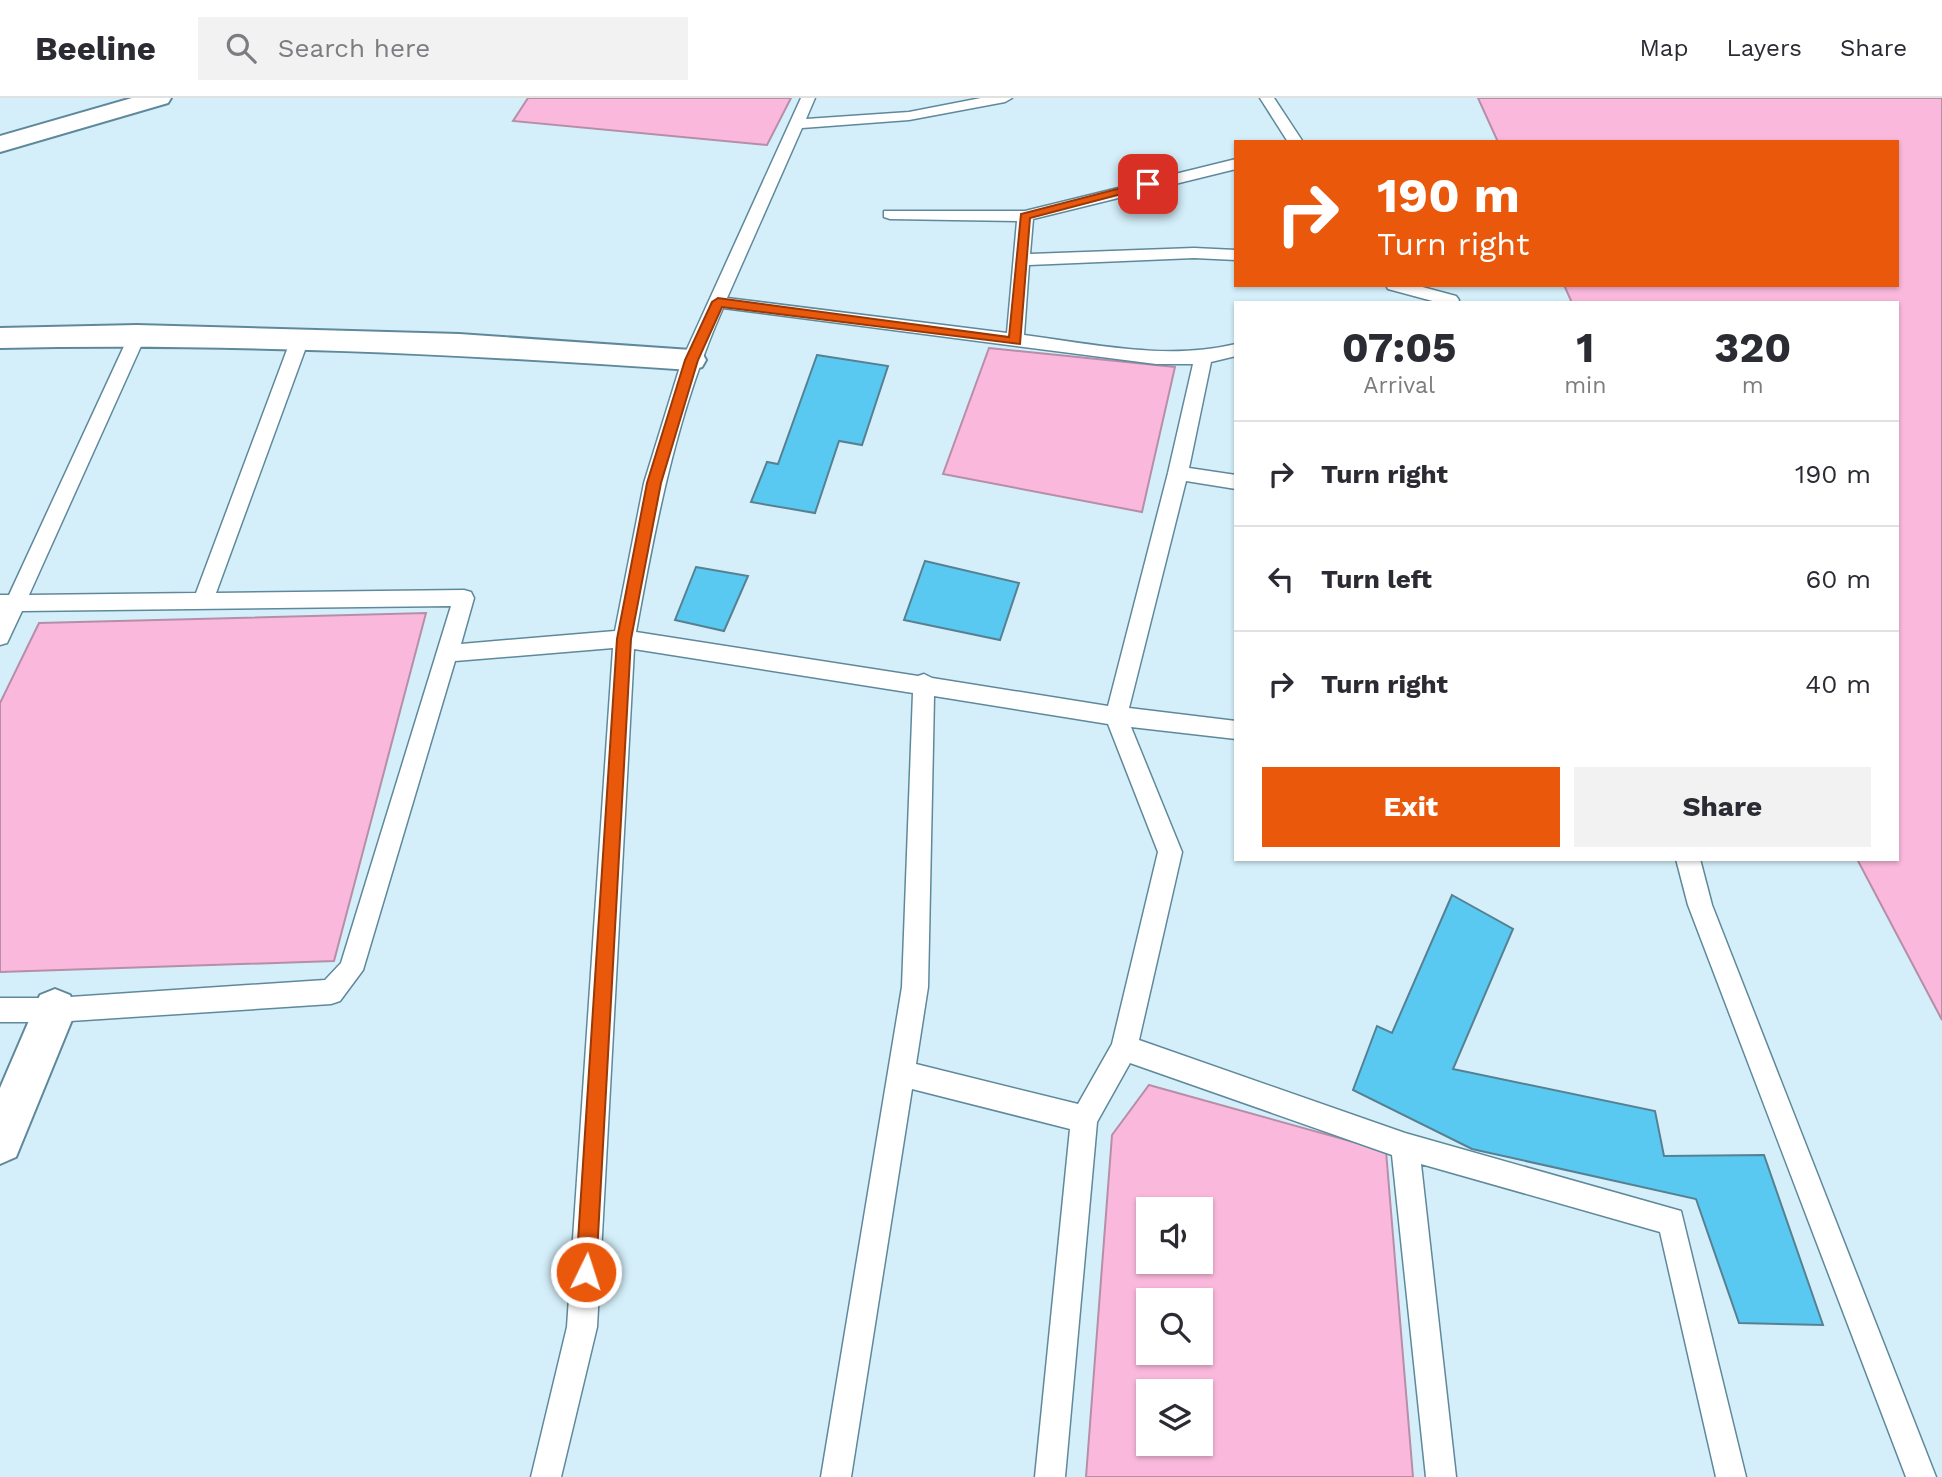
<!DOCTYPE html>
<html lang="en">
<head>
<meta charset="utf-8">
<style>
	body { margin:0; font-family:"Work Sans",sans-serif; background:#f2f2f3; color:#2b2b33; height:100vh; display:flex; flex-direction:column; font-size:26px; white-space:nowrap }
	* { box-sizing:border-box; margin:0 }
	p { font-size:23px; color:#7c7c81 }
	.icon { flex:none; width:38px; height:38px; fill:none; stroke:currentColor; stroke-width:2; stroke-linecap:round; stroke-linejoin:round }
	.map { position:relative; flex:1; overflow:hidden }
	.details { position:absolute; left:1234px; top:203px; width:665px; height:560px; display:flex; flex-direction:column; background:#fff; border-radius:0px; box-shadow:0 2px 5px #0004 }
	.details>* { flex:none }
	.banner { position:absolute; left:1234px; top:42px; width:665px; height:147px; border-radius:0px; box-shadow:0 2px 5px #0004; background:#ea580c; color:#fff; overflow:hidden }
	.tools { position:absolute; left:1136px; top:1099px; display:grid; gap:14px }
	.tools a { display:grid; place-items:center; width:77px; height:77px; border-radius:0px; background:#fff; box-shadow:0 2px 5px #0004; font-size:35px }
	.pin { position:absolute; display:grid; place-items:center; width:60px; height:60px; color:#fff; margin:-30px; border-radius:14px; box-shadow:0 4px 10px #0006 }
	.me { position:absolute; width:77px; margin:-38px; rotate:4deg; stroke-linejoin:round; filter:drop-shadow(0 0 5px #0008) }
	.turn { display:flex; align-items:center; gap:24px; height:147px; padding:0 28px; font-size:32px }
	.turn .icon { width:91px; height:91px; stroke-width:2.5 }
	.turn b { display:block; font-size:49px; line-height:60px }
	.eta { display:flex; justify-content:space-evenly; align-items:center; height:119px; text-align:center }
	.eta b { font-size:42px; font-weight:700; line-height:49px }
	.button { display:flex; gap:14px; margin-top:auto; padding:14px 28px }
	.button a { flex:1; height:80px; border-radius:0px; background:#ea580c; color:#fff; font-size:28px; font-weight:700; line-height:80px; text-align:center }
	.button a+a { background:#f2f2f3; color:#2b2b33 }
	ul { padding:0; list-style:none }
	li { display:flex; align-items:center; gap:21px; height:105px; padding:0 28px; border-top:2px solid #e1e1e2 }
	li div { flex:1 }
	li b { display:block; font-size:26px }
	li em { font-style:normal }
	header { display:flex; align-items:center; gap:42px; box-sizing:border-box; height:98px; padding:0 35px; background:#fff; border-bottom:2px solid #e1e1e2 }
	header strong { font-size:33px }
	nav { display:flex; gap:38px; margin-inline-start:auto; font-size:24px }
	.search { width:490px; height:63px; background:#f2f2f3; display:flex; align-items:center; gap:18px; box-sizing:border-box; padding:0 24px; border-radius:0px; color:#7c7c81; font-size:26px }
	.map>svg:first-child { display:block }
	.water { fill:#fab9dc; stroke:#b68ea8; stroke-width:2; fill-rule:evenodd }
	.building { fill:#59c9f2; stroke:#568192; stroke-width:2 }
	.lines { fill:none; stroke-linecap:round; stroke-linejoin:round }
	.service-casing { stroke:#5f899b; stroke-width:3 }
	.minor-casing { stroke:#5f899b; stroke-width:4 }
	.service { fill:#fff; fill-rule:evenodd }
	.minor { fill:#fff; fill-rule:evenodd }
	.route { fill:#ea580c; stroke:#983908; stroke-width:2 }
</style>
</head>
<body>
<header>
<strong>Beeline</strong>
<div class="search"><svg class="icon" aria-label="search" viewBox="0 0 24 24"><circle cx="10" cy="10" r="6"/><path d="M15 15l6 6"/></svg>Search here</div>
<nav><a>Map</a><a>Layers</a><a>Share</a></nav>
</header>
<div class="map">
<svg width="1942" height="1379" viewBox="0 0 1942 1379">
	<rect width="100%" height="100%" fill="#d4effa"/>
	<!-- water -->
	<path class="water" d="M528 0H791L767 47 513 23Z
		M1478 0H1942V922L1857 761H1897V205H1572L1564 187H1897V44H1498Z
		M989 250 1175 269 1142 414 943 376Z
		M426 515 334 863 0 874V605L39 525Z
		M1149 987 1386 1053 1413 1379H1086L1112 1037ZM1148 1111H1200V1164H1148ZM1148 1202H1200V1255H1148ZM1148 1293H1200V1346H1148Z"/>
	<!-- building -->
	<path class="building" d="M817 257 888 268 862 347 839 343 815 415 751 404 767 364 778 366Z
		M925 463 1019 485 1000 542 904 522Z
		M696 469 748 478 724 533 675 522Z
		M1452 797 1513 831 1453 971 1655 1013 1664 1058 1764 1057 1823 1227 1739 1225 1696 1101 1472 1051 1353 992 1377 928 1392 935Z"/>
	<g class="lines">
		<defs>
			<path id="service" d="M801 0H815L806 21 909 14 981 0H1012L1005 4 909 22 802 30 727 200 1007 235 1017 123 890 121 884 119V113H1025L1236 61V71L1033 121 1030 156 1194 150 1236 152V162L1194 160 1029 167 1024 237C1094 246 1166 263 1236 246V258L1211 264 1189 370 1236 377V391L1186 383 1129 610 1236 623V641L1131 629 1182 754 1139 942 1405 1035 1681 1113 1746 1379H1716L1660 1134 1421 1066 1456 1379H1426L1392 1057 1130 965 1097 1024 1065 1379H1035L1070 1031 912 991 851 1379H821L902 889 913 595 634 551 597 1229 561 1379H531L567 1229 613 550 455 563 363 872 340 903 331 906 55 924H0V900H55L325 882 341 865 451 508 22 513 7 545 0 547V497H9L131 233 137 231 146 237 29 497 196 495 291 241 300 235 309 241 216 495 464 492 471 494 474 500 461 546 615 533 644 385 682 262ZM723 210 1156 266H1193L1168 375 1108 608 932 580 924 576 918 578 636 534C656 423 677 314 723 210ZM934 598 1108 626 1158 754 1112 946 1078 1006 916 966 928 889Z
				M1260 0H1274L1303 44H1288Z
				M1386 187H1415L1456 198 1459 202 1457 205H1440L1388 191Z
				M1676 761H1700L1712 807 1936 1379H1906L1688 807Z"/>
			<path id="minor" d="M132 0H171L168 5 0 54V38Z
				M137 227 459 236 691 252 702 255 706 262 702 269 691 272C461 256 231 245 0 250V230Z
				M55 891 70 897 76 912 16 1059 0 1066V990L40 897Z"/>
		</defs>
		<!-- service casing -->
		<use href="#service" class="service-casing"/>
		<!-- minor casing -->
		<use href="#minor" class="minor-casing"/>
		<!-- service -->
		<use href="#service" class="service"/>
		<!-- minor -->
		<use href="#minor" class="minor"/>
	</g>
	<!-- route -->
	<path class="route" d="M1148 83 1152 84V88L1030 120 1020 246 722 209 698 262 661 385 631 541 596 1174 593 1181 586 1184 579 1181 576 1174 617 541 647 385 685 262 712 204 718 200 1009 239 1021 116Z"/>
</svg>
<div class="tools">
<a><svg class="icon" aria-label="sound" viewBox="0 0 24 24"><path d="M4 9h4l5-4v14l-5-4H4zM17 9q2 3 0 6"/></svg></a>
<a><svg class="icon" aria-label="search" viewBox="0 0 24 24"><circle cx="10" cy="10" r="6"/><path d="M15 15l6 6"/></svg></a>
<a><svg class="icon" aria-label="layers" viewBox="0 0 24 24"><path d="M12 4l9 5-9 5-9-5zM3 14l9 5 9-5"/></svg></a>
</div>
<div class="pin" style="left:1148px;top:86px;background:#d93025"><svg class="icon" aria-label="arrive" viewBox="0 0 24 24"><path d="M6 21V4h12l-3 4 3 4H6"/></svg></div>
<svg class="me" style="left:586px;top:1174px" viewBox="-20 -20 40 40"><circle r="17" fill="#ea580c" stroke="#fff" stroke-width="3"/><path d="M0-11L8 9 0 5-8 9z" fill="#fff"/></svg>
<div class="banner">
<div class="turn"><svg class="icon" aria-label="right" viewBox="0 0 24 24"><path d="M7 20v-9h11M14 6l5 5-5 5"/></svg><div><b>190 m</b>Turn right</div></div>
</div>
<section class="details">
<div class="eta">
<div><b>07:05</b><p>Arrival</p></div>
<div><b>1</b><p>min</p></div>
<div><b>320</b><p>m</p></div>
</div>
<ul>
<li><svg class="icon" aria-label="right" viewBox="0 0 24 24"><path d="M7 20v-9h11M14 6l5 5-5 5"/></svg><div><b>Turn right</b></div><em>190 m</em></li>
<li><svg class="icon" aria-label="left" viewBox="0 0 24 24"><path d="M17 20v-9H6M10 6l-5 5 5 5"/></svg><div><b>Turn left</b></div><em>60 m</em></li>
<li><svg class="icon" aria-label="right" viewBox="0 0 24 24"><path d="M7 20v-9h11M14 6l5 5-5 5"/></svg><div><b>Turn right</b></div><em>40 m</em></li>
</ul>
<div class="button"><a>Exit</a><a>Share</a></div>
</section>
</div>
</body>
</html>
